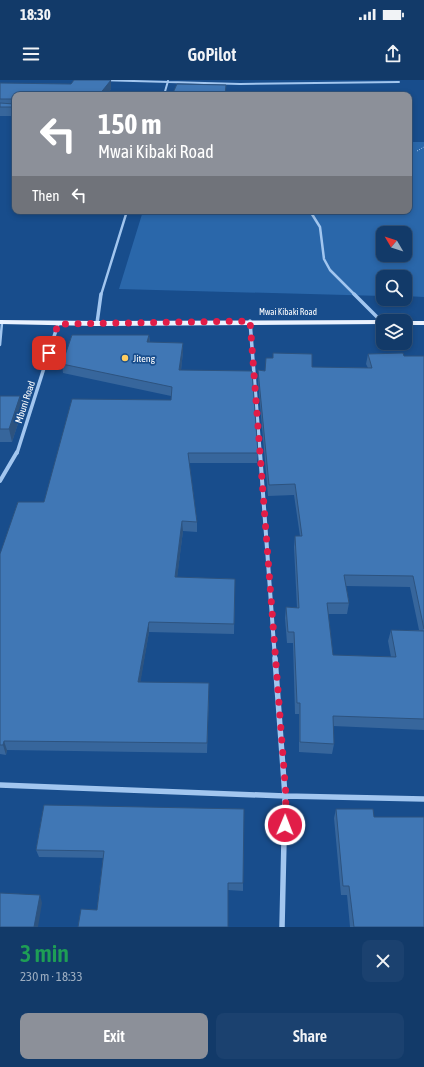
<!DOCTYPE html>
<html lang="en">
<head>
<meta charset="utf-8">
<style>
	body { margin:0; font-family:"Asap Condensed",sans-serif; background:#1b416f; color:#f1f3f6; height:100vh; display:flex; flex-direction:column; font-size:15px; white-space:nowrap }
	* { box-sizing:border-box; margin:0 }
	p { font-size:13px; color:#9cadc0 }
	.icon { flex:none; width:22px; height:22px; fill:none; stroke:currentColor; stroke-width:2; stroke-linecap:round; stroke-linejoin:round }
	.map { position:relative; height:847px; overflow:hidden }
	.side { display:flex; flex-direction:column; background:#123a69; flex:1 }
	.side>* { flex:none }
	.top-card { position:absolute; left:12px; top:12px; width:400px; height:122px; border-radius:8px; box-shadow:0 2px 6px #0003,0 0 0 1px #31547d; background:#8c9099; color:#fff; overflow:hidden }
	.needle { width:26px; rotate:309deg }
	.buttons { position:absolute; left:376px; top:146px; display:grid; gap:8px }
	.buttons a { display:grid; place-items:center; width:36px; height:36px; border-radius:8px; background:#123a69; box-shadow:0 2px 6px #0003,0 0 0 1px #31547d; font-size:20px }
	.pin { position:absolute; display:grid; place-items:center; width:34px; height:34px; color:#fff; margin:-17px; border-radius:8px; box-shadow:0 2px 6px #0006 }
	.me { position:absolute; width:44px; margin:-22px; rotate:1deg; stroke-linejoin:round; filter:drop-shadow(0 0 3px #0008) }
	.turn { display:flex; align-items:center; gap:14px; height:84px; padding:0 20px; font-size:18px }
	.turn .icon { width:52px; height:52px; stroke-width:2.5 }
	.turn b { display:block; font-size:28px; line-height:34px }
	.then { display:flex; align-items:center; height:38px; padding:0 20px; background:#0003; gap:8px; font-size:15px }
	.round { display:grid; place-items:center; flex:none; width:42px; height:42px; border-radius:8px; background:#1b416f }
	.headline { display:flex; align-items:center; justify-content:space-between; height:68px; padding:0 20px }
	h1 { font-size:24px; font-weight:600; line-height:30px; color:#1e9e55 }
	.button { display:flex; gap:8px; margin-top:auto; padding:8px 20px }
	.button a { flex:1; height:46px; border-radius:8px; background:#8c9099; color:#fff; font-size:16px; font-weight:600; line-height:46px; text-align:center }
	.button a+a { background:#1b416f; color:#f1f3f6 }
	.status { display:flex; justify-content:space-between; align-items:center; height:28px; padding:0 20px; background:#123a69; direction:ltr }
	.status svg { height:11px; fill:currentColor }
	header { display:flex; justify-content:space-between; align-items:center; height:52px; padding:0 20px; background:#123a69; font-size:18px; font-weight:600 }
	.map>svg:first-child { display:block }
	.green { fill:#2a67aa; fill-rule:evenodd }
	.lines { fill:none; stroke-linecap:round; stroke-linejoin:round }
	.path { stroke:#a2c6ef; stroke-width:1; stroke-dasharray:1 1.5; stroke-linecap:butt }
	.lane { stroke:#a2c6ef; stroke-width:2.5 }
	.street-far4 { stroke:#a2c6ef; stroke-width:2 }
	.street-far3 { stroke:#a2c6ef; stroke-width:2.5 }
	.street-far2 { stroke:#a2c6ef; stroke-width:3.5 }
	.street-far1 { stroke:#a2c6ef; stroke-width:4 }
	.street { stroke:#a2c6ef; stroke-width:5.5 }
	.primary { fill:#eaf2ff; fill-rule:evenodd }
	.wall { fill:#37669c; fill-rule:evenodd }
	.shaded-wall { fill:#2d537f }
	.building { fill:#4077b5; stroke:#2d537f }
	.route { stroke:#e11d48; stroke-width:7; stroke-dasharray:0 12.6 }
	.poi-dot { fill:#ffcd60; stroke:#184d8c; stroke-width:1.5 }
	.labels { text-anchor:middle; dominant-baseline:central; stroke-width:3.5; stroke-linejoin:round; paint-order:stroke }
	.far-street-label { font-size:9px; fill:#fff; stroke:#184d8c }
	.poi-label { font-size:10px; fill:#fff; stroke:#184d8c; text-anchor:start }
	.street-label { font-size:10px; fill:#fff; stroke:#184d8c }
</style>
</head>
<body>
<div class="status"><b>18:30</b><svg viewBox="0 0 49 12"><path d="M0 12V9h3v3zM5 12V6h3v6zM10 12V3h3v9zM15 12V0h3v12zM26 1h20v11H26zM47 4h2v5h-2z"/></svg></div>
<header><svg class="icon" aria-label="menu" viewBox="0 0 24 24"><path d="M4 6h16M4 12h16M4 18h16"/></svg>GoPilot<svg class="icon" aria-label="share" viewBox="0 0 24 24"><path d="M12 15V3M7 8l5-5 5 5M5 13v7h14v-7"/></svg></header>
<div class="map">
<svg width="424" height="847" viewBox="0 0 424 847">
	<rect width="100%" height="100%" fill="#184d8c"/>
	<!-- green -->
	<path class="green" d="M409 62H424V217L405 216V197H383V216L119 209 143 131H409ZM383 153H405V175H383Z"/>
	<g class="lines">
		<!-- path -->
		<path class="path" d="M417 71 424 67"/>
		<!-- lane -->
		<path class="lane" d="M0 265 2 243"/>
		<!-- street-far4 -->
		<path class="street-far4" d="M98 0 240 4 399 2
			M164 15 168 1"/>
		<!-- street-far3 -->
		<path class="street-far3" d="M310 131 320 147 324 179 330 190 355 215
			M101 215 127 131"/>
		<!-- street-far2 -->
		<path class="street-far2" d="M354 214 382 242
			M250 241 260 373
			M97 243 101 214
			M17 373 58 244"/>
		<!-- street-far1 -->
		<path class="street-far1" d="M260 372 275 579
			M0 401 17 372"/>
		<!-- street -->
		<path class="street" d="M275 578 285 716 282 847
			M0 705 285 716 424 719"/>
		<!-- primary -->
		<path class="primary" d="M0 240 96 241 383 240 386 241H383V244L96 246 0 244Z
			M404 241H424V245H405Z"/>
	</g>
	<!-- wall -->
	<path class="wall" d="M0 3 111 9 107 15H15V36H0Z
		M149 255 150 262 183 263V272L181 290 258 373 257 383H189L197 442V452L183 451 177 497 235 499 234 554 149 552 140 602 209 613 207 673 7 670 6 675 0 674V474L44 422 171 320V316L63 293 62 284Z
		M368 274 404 276H424V650L333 646 334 664 332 674 299 672V634H295L293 563H287L285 538 286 527 297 528 294 467 295 456H300L294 415 268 416 258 301V290L265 291 312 287 368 288 366 284ZM346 506 410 507 419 550H391L388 561 391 577 333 575 328 534H347L349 523Z
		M0 316 23 328 12 362H0Z
		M44 725 243 803V811L228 810 97 830 103 778 39 777 36 770Z
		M336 729 374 737 424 847H350L347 815H341L334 738Z"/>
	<!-- shaded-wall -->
	<path class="shaded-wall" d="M111 0V9L107 15H99Z
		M149 255 150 264 147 262Z
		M183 263V272L180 299 179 290Z
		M20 316 23 328 12 362 9 349Z
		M182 441 183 451 176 507 175 497Z
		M149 542V552L139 611 138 602Z
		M4 661 7 670 6 675 3 665Z
		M40 815 42 823 38 847H34Z"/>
	<!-- building -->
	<path class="building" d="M74 0H111L99 15H15V20L14 19H0V3L71 4Z
		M177 4 226 5 225 15H172Z
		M15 22V27H0V23L14 24Z
		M72 255H149L147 262 183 263 179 290 252 291 258 373H188L197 442 182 441 175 497 235 499 234 544 149 542 138 602 209 603 207 663 4 661 3 665H0V474L18 422H44L72 319 171 320 172 307 62 284Z
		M273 273 312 274V287L372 288 368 274 403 273 404 276H424V549L413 496 344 495 349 523H327L333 575 396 577 391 550 424 551V639L333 636 334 664 300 662V623H297L294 552H288L286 527 299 528 295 456H302L295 404 269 405 258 290 265 291 266 278H273Z
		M0 316H20L9 349H0Z
		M44 725 244 729 243 803H228V847H78L81 829 97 830 104 771 36 770Z
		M336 729H373L374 737H424V847H354L349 806H343Z
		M0 813 40 815 34 847H0Z"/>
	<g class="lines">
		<!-- route -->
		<path class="route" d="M49 273 58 244 250 241 286 716 285 745"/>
	</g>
	<!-- markers -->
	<circle class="poi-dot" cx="125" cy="278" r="4"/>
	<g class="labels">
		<!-- far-street labels -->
		<g class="far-street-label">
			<text x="288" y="232">Mwai Kibaki Road</text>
		</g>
		<!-- poi labels -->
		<g class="poi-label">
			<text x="133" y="278">Jiteng</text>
		</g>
		<!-- street labels -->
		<g class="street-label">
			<text transform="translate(25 322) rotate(-72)">Mbuni Road</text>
		</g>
	</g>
</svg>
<div class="buttons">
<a><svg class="needle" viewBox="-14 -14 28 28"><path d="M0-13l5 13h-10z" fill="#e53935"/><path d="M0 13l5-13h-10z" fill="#9cadc0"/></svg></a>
<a><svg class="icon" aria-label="search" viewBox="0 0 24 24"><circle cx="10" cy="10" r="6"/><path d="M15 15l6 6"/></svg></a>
<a><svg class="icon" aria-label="layers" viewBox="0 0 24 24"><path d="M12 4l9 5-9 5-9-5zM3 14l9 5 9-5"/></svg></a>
</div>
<div class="pin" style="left:49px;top:273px;background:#d93025"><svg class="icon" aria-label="arrive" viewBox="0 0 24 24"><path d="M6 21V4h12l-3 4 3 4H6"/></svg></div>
<svg class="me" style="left:285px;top:745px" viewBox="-20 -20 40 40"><circle r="17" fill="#e11d48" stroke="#fff" stroke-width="3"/><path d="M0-11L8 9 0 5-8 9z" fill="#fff"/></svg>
<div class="top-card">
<div class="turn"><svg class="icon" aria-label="left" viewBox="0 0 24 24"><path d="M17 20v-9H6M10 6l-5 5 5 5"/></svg><div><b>150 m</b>Mwai Kibaki Road</div></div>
<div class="then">Then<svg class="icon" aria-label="left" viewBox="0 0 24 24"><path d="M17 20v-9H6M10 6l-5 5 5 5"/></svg></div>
</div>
</div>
<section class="side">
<div class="headline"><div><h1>3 min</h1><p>230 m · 18:33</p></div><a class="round"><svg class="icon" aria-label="close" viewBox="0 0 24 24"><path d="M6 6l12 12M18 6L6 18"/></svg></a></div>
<div class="button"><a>Exit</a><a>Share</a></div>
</section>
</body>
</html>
